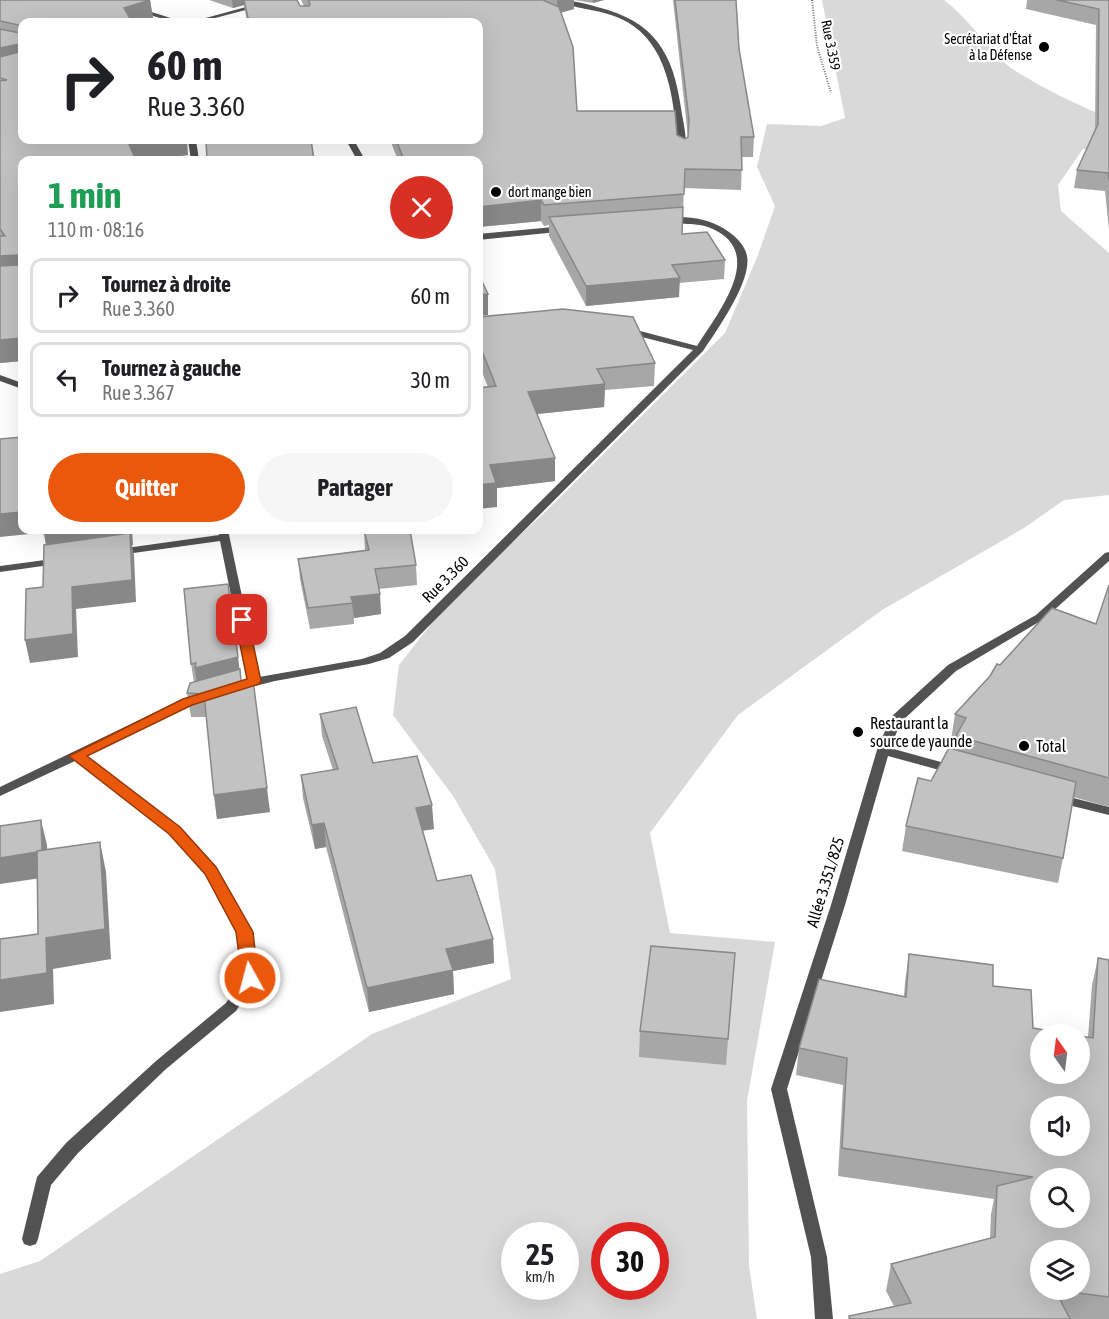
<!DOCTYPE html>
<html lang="fr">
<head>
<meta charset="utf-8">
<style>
	body { margin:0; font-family:"Asap Condensed",sans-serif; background:#f6f6f6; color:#202124; height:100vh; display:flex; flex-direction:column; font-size:22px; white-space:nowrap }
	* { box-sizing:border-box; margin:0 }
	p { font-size:20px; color:#757577 }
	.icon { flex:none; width:33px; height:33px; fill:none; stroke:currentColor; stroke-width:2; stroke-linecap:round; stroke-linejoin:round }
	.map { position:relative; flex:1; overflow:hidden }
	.sheet { position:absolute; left:18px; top:156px; width:465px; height:378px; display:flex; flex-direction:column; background:#fff; border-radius:12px; box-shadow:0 6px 24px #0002 }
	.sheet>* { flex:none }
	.hud { position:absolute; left:18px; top:18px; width:465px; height:126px; border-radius:12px; box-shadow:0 6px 24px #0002; background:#fff; color:#202124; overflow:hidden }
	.needle { width:39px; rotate:346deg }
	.buttons { position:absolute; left:1030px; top:1024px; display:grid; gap:12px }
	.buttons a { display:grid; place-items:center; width:60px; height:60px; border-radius:50%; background:#fff; box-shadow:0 6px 24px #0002; font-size:30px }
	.speed { position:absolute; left:501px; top:1222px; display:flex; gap:12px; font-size:30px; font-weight:700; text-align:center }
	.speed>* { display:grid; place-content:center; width:78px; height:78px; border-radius:50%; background:#fff; box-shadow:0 6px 24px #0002; line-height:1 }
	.speed small { font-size:15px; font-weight:400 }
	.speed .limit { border:9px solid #d22; background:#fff; color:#111 }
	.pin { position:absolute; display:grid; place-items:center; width:51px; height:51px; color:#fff; margin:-26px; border-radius:12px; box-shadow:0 3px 9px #0006 }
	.me { position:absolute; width:66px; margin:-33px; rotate:353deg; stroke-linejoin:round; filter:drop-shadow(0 0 4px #0008) }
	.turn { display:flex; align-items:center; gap:21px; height:126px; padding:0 30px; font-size:27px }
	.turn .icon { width:78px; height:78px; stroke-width:2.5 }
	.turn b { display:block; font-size:42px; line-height:51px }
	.round { display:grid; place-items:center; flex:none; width:63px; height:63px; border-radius:32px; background:#f6f6f6 }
	.head { display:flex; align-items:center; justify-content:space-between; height:102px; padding:0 30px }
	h1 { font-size:36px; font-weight:700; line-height:45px; color:#1e9e55 }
	.action { display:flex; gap:12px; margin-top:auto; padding:12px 30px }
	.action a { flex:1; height:69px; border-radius:36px; background:#ea580c; color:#fff; font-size:24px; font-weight:700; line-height:69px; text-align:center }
	.action a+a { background:#f6f6f6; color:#202124 }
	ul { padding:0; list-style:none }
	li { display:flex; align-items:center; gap:18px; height:75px; margin:0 12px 9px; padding:0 18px; border:3px solid #e0e0e0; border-radius:12px }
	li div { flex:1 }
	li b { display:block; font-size:22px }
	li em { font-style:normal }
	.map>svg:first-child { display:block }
	.green { fill:#d9d9d9; fill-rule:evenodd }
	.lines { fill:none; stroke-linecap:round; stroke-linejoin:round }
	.path { stroke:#747474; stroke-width:2; stroke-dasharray:1 1.5; stroke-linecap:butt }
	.service { fill:#525252; fill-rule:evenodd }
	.minor { fill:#525252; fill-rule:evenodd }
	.wall { fill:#a7a7a7 }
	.shaded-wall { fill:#888 }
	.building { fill:#c2c2c2; stroke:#888; stroke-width:1.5; fill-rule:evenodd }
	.route { fill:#ea580c; stroke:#983908; stroke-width:1.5 }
	.poi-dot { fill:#000; stroke:#fff; stroke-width:2 }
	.labels { text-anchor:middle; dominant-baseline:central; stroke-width:4.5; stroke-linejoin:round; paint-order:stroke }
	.far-poi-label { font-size:14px; fill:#000; stroke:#fff; text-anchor:end }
	.far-street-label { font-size:14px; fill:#000; stroke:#fff }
	.street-label { font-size:16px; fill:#000; stroke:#fff }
	.poi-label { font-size:16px; fill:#000; stroke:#fff; text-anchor:start }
</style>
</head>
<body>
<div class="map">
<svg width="1109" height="1319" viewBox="0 0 1109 1319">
	<rect width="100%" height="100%" fill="#fff"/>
	<!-- green -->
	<path class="green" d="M822 0H944C968 18 984 44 1006 64 1022 78 1084 109 1106 116L1103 149H1083L1058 185 1061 211 1109 253V495L1064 500 1024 528 882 610 738 715 650 833 670 933 775 942 747 1101 749 1266 757 1319H0V1274L40 1261 372 1034 511 979 495 869 453 796 393 715 399 665 451 599 544 513 725 333 758 255 775 206 757 167 767 124 821 126 845 118ZM514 1236H566V1287H514ZM604 1236H656V1287H604Z"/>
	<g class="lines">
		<!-- path -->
		<path class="path" d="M812 0 817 46 831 93"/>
		<!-- service -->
		<path class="service" d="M557 0C571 0 584 3 597 7 654 21 673 52 681 108 683 122 688 140 685 154L678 152C674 101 670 36 614 16 596 9 573 9 557 0Z
			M346 140H354L365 160H357Z"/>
		<!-- minor -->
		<path class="minor" d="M272 0H283L200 22H191Z
			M139 8 180 21 181 22H173L137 11 136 10Z
			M188 140H196L199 160H191Z
			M665 218C684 215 707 218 723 228 733 234 745 244 747 256 752 281 717 330 703 351L413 642 389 658 369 664 275 681 239 690 235 689 233 686 235 683 248 680 220 541 119 555 113 552 119 549 219 535 220 530H228L259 677 362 659 380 653 405 636 693 350 622 332V328L625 327 697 346C719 311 769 250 708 227 695 222 673 226 664 220Z
			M564 226 567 227V231L478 240V234Z
			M0 375 22 383V389L0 381Z
			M1109 552V561L1044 619 956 671 901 722 890 748 959 767 960 770 954 774 888 756 845 905 787 1089 827 1257 833 1319H815L811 1257 771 1089 831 905 877 750 891 717 948 665 1036 615 1105 553Z
			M60 558 66 561 64 563 0 572V566Z
			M202 693 206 694 208 697 206 700 191 705 85 756 180 828 216 868 251 932 257 978 236 1011 166 1069 78 1153 51 1185 38 1239 36 1244 30 1246 24 1244 22 1239 37 1177 66 1143 156 1061 226 1003 243 978 237 932 206 874 170 834 75 761 0 796V787L183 699Z
			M1057 794 1109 807V815L1052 801 1050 798 1052 795Z"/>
	</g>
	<!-- wall -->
	<path class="wall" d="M0 0H150L153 18 22 22 188 155 147 160H22V361L0 363Z
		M209 0H297L300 6H304L301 0H604L593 3 574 0V9L561 12 577 111 677 135 685 139 688 137 673 0H736L739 49 754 137 753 157H742L741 190 684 188 682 234 725 260 724 279 679 283V297L586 306 549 236V225L544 226 541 221 478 227V160H398L390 140H478V22H247L244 5 233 8Z
		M1027 0H1109V230L1105 191 1074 188 1077 170 1095 131 1096 25 1026 9Z
		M478 317 655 363 654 386 605 390 604 407 537 414 555 481 497 488V507L488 387 478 362Z
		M364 530 416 565 417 585 379 589 381 614 354 618V624L310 629 300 579 298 559 365 551Z
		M228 584 241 682 270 812 217 819 214 795 207 717H191L187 693 194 682 191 664Z
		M1109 585V807L1073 797 1063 858 1058 883 902 851 906 826 931 781 954 749 955 741 951 740 955 714 1000 665 1096 624Z
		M320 714 373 763 434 829 422 831 437 881 493 939 494 963 453 971 454 994 369 1012 326 847 315 849 303 798 301 775 333 770 322 736Z
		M735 953 726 1065 639 1057 640 1031Z
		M909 954 993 986 1033 1028 1088 1037 1092 985 1098 958 1109 960V1319H848L849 1316 894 1306 886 1291 891 1264 990 1238 991 1214 994 1199 838 1176 843 1085 796 1075 799 1048 904 996 905 982Z"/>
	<!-- shaded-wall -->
	<path class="shaded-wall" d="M150 0 153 18 138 22H126L124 8Z
		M232 0H244V5L233 8Z
		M557 0H574V9L557 14Z
		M593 0H604L593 3Z
		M20 44 22 58 0 68V48Z
		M149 140H187L188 155 147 160H131L128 142Z
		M541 200V221L478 227V207Z
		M18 255 22 277 0 279V256Z
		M680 278 679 297 586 306V286Z
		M488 294V315L478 316V295Z
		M22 338V361L0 363V340Z
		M605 384 604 407 528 415V392Z
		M555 458V481L497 488V507L478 509V485L490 465Z
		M22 512V530H48L49 532 0 537V514Z
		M78 530H132L133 545H132L134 555 136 602 76 609 78 657 30 663 25 640 72 587 48 557 44 534Z
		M380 594 381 614 354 618 351 597Z
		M238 657 241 681 198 692 195 668Z
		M267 788 270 812 217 819 214 795Z
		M432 805 434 829 417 831 416 808Z
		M41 820 47 845 48 877 0 884V858Z
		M324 823 326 847 315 849 312 825Z
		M100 842 106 872 111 959 53 969 54 1004 0 1012V980L46 938Z
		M493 939 494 963 453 971 454 994 369 1012 367 988 446 949Z"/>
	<!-- building -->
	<path class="building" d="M0 0H150L124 8 132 22H22V140H149L128 142 136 160H22V338L0 340V266L18 265 20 257 18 255 0 256V236H5L0 229V81L7 80 0 78V57L19 52 20 44 0 48V29L20 33 19 25 0 21Z
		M244 0H297L300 6H309L310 4 308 0H543L559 7 573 47 577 111H675L677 135 685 139 688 137 689 120 675 0H736L739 49 754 137H741L742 170 685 169 684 194 544 205 541 200 478 207V160H404L396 140H478V22H249Z
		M1057 0H1109V181L1108 173 1077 170 1098 124 1099 9Z
		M206 140H311L314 160H207Z
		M683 207 682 234 707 232 725 260 672 265 680 278 586 286 549 217Z
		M478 273 488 294 478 295Z
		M563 309 633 317 655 363 597 369 605 384 528 392 555 458 490 465 496 483 478 485V388L496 386 478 341V317Z
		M22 437V512L0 514V439Z
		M44 530H78L44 534Z
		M364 530H410L416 565 375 569 380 594 351 597 353 603 308 608 298 559 369 550Z
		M130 533 132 580 72 587 73 634 25 640 26 589 43 587 44 545Z
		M228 584 238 657 195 668 196 663 191 664 184 589Z
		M1109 585V778L956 736 966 718 955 714 990 676 997 664 1000 665 1052 608 1096 624Z
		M240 669 241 682 253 680 267 788 214 795 204 694 187 693 190 683Z
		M356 707 373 763 417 756 432 805 416 808 437 881 471 875 493 939 446 949 453 970 367 988 324 823 312 825 301 775 338 769 320 714Z
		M949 748 1076 782 1063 858 906 826 918 778 931 781Z
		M41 820 42 850 37 851V852L0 858V826Z
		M100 842 105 929 46 938 47 973 0 980V939L38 934 37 851Z
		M651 946 735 953 728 1039 640 1031Z
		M909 954 993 965V986L1031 990 1033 1028 1074 1035H1041V1074H1080V1036L1093 1038 1098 958 1109 960V1297L1055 1290H1080V1251H1041V1290H1055L1070 1319H850L849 1316 911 1303 891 1264 995 1237 997 1186 1033 1177 842 1148 847 1058 799 1048 819 979 906 997ZM1041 1107H1080V1146H1041ZM1041 1179H1080V1218H1041Z"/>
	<!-- route -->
	<path class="route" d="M242 616 248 620 261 681 259 684 192 705 87 756 180 827 216 867 253 932 258 978 250 985 242 978 236 932 205 874 169 834 69 756 183 699 247 679 235 620Z"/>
	<!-- markers -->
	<g class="poi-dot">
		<circle cx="1044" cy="47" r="6"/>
		<circle cx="496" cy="192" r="6"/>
		<circle cx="858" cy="732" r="6"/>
		<circle cx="1024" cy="746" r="6"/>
	</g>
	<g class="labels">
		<!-- far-poi labels -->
		<g class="far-poi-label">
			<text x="1032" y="39">Secrétariat d'État<tspan x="1032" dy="16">à la Défense</tspan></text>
			<text x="508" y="192" text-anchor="start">dort mange bien</text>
		</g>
		<!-- far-street labels -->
		<g class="far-street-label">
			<text transform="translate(831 45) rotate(79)">Rue 3.359</text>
		</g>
		<!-- street labels -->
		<g class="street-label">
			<text transform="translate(445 579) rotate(-45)">Rue 3.360</text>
			<text transform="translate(825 882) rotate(-73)">Allée 3.351/825</text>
		</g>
		<!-- poi labels -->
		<g class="poi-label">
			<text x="870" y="723">Restaurant la<tspan x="870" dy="18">source de yaunde</tspan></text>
			<text x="1036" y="746">Total</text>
		</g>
	</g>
</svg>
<div class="buttons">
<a><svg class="needle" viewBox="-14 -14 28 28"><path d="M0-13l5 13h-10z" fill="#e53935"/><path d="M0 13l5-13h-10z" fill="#757577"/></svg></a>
<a><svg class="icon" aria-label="sound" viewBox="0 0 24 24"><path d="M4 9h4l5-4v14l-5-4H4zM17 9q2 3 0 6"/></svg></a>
<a><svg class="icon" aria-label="search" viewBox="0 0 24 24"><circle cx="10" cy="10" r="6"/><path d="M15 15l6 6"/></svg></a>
<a><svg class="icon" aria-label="layers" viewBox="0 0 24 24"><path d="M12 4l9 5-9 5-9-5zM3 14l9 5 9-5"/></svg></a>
</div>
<div class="speed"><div>25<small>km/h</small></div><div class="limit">30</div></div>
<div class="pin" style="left:242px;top:620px;background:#d93025"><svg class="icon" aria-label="arrive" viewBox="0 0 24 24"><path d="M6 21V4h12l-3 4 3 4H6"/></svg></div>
<svg class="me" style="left:250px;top:978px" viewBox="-20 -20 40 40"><circle r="17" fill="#ea580c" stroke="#fff" stroke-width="3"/><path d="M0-11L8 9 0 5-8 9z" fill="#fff"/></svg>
<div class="hud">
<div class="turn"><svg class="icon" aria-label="right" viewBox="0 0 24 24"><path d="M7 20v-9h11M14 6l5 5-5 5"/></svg><div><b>60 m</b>Rue 3.360</div></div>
</div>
<section class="sheet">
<div class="head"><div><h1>1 min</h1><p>110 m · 08:16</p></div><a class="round" style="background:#d93025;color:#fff"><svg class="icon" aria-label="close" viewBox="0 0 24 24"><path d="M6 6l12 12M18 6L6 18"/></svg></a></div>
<ul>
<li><svg class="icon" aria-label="right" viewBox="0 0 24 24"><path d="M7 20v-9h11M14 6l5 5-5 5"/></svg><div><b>Tournez à droite</b><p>Rue 3.360</p></div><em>60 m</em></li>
<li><svg class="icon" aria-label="left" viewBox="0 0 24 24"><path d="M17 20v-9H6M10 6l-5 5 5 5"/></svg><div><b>Tournez à gauche</b><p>Rue 3.367</p></div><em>30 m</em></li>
</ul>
<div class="action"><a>Quitter</a><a>Partager</a></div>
</section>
</div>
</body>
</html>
